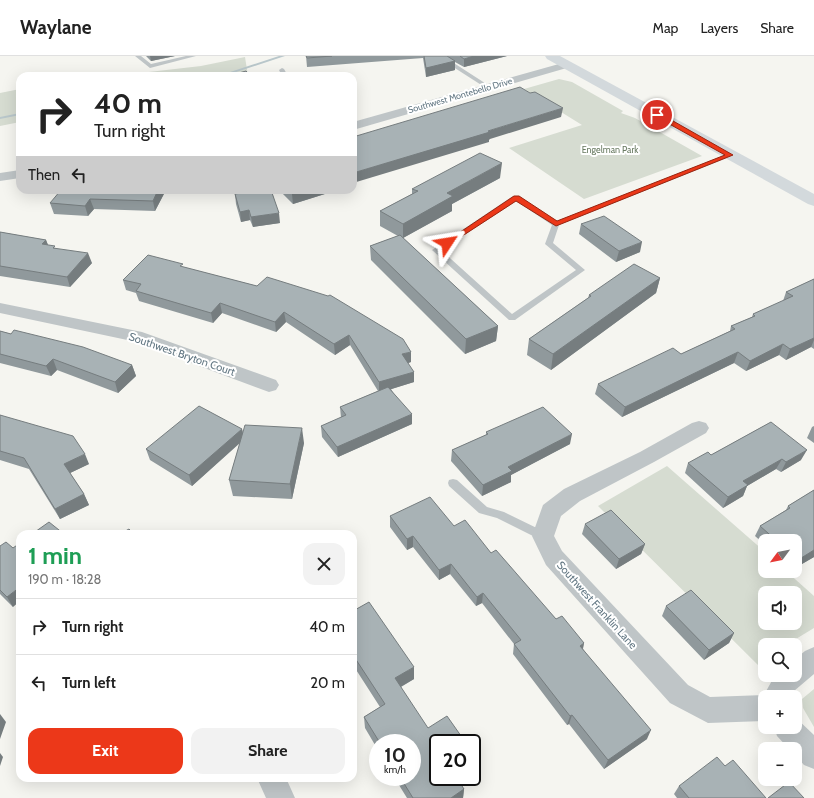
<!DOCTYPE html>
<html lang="en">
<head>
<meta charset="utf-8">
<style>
	body { margin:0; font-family:Cabin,sans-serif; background:#f2f2f2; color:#222; height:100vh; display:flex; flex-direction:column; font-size:15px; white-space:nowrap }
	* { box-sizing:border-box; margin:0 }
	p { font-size:13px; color:#767676 }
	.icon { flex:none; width:22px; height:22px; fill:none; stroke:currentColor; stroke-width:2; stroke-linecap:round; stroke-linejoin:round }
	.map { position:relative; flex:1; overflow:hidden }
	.side { position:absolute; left:16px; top:474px; width:341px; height:252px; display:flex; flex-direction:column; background:#fff; border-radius:12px; box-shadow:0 4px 16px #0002 }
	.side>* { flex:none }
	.hud { position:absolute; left:16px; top:16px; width:341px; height:122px; border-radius:12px; box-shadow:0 4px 16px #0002; background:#fff; color:#222; overflow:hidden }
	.needle { width:26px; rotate:238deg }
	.tools { position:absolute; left:758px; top:478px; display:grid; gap:8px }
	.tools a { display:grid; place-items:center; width:44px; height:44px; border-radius:8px; background:#fff; box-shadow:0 4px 16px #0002; font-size:20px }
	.speed { position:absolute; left:369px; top:678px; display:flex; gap:8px; font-size:20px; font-weight:700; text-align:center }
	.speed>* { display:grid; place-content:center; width:52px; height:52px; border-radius:50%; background:#fff; box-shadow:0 4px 16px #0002; line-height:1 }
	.speed small { font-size:10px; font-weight:400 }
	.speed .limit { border:2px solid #111; border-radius:6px; background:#fff; color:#111 }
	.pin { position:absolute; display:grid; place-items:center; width:34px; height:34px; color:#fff; margin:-17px; border:2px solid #fff; border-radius:50%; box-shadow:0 1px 4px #0007 }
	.me { position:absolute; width:44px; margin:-22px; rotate:57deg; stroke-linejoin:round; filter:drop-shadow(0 0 3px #0008) }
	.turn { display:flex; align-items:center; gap:14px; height:84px; padding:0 12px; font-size:18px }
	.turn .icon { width:52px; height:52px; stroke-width:2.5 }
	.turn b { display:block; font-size:28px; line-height:34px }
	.then { display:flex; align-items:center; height:38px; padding:0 12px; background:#0003; gap:8px; font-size:15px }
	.round { display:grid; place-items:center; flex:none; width:42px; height:42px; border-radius:12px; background:#f2f2f2 }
	.headline { display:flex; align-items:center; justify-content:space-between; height:68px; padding:0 12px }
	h1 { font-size:24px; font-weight:700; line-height:30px; color:#1e9e55 }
	.action { display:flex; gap:8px; margin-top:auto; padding:8px 12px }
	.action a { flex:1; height:46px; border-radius:12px; background:#ec3819; color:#fff; font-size:16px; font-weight:700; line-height:46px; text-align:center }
	.action a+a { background:#f2f2f2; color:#222 }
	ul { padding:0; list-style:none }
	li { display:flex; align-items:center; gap:12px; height:56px; padding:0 12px; border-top:1px solid #e0e0e0 }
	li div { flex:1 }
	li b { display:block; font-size:15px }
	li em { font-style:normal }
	header { display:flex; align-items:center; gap:24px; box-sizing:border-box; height:56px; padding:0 20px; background:#fff; border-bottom:1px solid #e0e0e0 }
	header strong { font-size:19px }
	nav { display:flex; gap:22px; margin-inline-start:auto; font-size:14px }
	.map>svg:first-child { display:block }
	.green { fill:#d6dcd1; fill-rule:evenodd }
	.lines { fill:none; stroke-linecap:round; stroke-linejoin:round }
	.stream { fill:#b9c7cb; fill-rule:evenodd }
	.service { fill:#bfc5c7; fill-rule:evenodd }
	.minor { fill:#bfc5c7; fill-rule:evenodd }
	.secondary { fill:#d3d9dc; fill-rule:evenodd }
	.wall { fill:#90999c }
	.shaded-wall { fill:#767d7f }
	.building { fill:#a8b2b5; stroke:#767d7f }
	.route { fill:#ec3819; stroke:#992410 }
	.labels { text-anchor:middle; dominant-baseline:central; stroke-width:4; stroke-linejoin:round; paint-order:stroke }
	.far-street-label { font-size:9px; fill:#627783; stroke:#fff }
	.far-park-label { font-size:9px; fill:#687a61; stroke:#fff }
	.street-label { font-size:11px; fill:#627783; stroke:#fff }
</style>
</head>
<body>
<header>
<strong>Waylane</strong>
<nav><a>Map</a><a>Layers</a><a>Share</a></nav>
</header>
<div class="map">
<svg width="814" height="742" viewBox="0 0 814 742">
	<rect width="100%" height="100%" fill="#f5f5f0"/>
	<!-- green -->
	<path class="green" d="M245 1 248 20H114L201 10Z
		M559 23 572 26 623 55 621 57 635 62 702 100 584 143 509 92 582 69 524 33Z
		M20 33V66L0 70V37Z
		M667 410 765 496V515H786L814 540V572L786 589H765V606L762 613 598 450ZM765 537H795V567H765Z
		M814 633V671L803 652 802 643Z"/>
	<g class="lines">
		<!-- stream -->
		<path class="stream" d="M279 0H285L224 20H218Z
			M20 57V59L0 63V61Z"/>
		<!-- service -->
		<path class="service" d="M135 0H141L151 8 186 0H196L150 12Z
			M436 0H443L491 31 486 32Z
			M282 12 284 13 288 20H282L279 14Z
			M730 97 733 99 732 100 559 169 553 187 585 214 515 264H509L432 194 513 140H519L557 165ZM516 145 552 169 545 188 576 214 512 258 441 194Z
			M453 423 457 424 487 451 504 456 547 477 549 480 547 483 543 485 497 462 479 457 449 430 448 427 449 424Z"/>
		<!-- minor -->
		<path class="minor" d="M566 6 570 7 572 9 570 11 353 74V66Z
			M20 114V122L0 125V117Z
			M0 247 142 276 276 324 279 329 276 334 269 336 132 285 0 257Z
			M699 365 706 367 709 372 706 377 654 406 580 445 561 460 554 480 562 495 688 629 710 641 764 639 775 619H795V603L805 595 814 591V618L794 635 790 641H765V665L708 667 670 647 546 509 532 480 543 449 564 433 640 396 692 367Z
			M795 661 814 679V713L804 709 795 699V693H789L777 680 774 671H795Z
			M257 722H286L295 742H266Z"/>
		<!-- secondary -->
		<path class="secondary" d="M545 0H560L814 138V150L808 148 547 3Z"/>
	</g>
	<!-- wall -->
	<path class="wall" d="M146 0H175L151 5Z
		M306 0H507L464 11 455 6V14L426 21 423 2 307 11Z
		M500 122 452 148V155L403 182 498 270 496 285 465 298 371 204 370 190 398 180 380 170V155L412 138V133Z
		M166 134 155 155 94 153 88 160 54 158 50 147Z
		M279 134H332L327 135 328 137 293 148Z
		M235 138 280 167 253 171 250 164 241 166 236 148Z
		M581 168 640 196 616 206 579 178Z
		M0 176 46 184 48 189 92 207 70 231 0 220Z
		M183 211 257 230 411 306 408 307 414 326 391 333 412 368 338 401 322 381 321 370 341 362 340 351 378 335 350 289 335 299 286 266 276 276 222 257 213 267 139 245 136 237 126 234 123 224Z
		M660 222 656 237 551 314 527 299 529 283 588 242 589 239Z
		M814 223V293L811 291 786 304 779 299 746 315 734 307 622 361 595 338 598 328 681 298 730 275 731 270 752 261 753 258 783 245 786 236Z
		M0 275 132 309 136 320 118 337 57 314 51 320 0 307Z
		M0 359 89 408 70 417 84 438 89 449 60 463 29 413 0 404Z
		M771 366 801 404 781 416 776 413 747 430 743 440 723 452 685 417 688 407 711 399Z
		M814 370V387L807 382 812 371Z
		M242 373 243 377 304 387 292 443 233 440 229 424 240 387 192 430 150 404 146 393Z
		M486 376 570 388 511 419V426L482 440 451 405 452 394 486 379Z
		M814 434V501L795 512V485H765V489L755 480 760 470 786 454 788 450Z
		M390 460 454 470 491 497 556 563 584 587 583 593 647 683 604 713 569 668 567 669 513 598 514 588 482 547 476 550 450 518 439 524 413 491 407 494 390 471Z
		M585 468 645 488 641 498 616 513 582 478Z
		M0 490 13 492V551L0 538Z
		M666 550 734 577 729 587 704 604 662 560Z
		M353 555 414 623 401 631 438 721 464 733 463 742H407L394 721H412V687H378V694L365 672 364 661 380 651 353 609Z
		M725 710 766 742H677L674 738 679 730Z"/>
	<!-- shaded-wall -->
	<path class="shaded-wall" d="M150 0H175L151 5Z
		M474 0H507L464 11V3Z
		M455 5V14L426 21V12Z
		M563 52 561 61 490 83 489 84V86L353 127V117L488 75 491 74Z
		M502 107 500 122 452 148V155L403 182V168L447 137Z
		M158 134H166L155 155 153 145Z
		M304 134H332L327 135 328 137 293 148 292 138Z
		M90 143 94 153 88 160 85 150Z
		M249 154 250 164 241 166 240 156Z
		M279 157 280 167 253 171 251 161Z
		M46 184 50 194 42 188Z
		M642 186 640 196 616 206 619 195Z
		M88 197 92 207 70 231 67 221Z
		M660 222 656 237 551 314 553 298Z
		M220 247 222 257 213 267 211 257Z
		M284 256 286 266 276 276 275 266Z
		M498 270 496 285 465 298 466 283Z
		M349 279 350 289 335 299 334 288Z
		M814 282V284L811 291 786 304 790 293Z
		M783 288 779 299 746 315 750 305Z
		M411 296V306L402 309V298Z
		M738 296 734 307 622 361 625 351Z
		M53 303 57 314 51 320 46 310Z
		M132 309 136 320 118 337 115 326Z
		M414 316V326L379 337V326Z
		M412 358V368L338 401 337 391Z
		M302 372 304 387 292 443 290 428Z
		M242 373 244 383 192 430 189 419Z
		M572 378 570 388 511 419V426L482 440 483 429 508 411Z
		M807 394 801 404 781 416 786 406Z
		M85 398 89 408 68 418 64 408Z
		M782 403 776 413 747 430 743 440 723 452 728 441 743 425Z
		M84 438 89 449 60 463 55 453Z
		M413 480V491L407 494V483Z
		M645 488 641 498 616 513 619 503Z
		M814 494V501L795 512V509L798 504Z
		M451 508 450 518 439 524V514Z
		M20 531V545L13 551 7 541Z
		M483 537 482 547 476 550 477 541Z
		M734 577 729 587 704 604 709 594Z
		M584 587 582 596 580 590Z
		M414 611V623L395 634V622Z
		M0 658 6 666 0 683Z
		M572 659 569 668 567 669 570 660Z
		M651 674 647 683 604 713 608 704Z
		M0 697 3 701 0 710Z
		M464 733 463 742H451Z"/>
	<!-- building -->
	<path class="building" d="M306 0H332L307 2Z
		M424 0H447L455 5 426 12Z
		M460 0H474L464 3Z
		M246 15 251 20H228Z
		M520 31 530 37 535 36 563 52 491 74 488 75 490 76 353 117V81Z
		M480 97 502 107 447 137 453 140 403 168 380 155 418 135 412 133Z
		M61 134H158L153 145 90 143 85 150 50 147Z
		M259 134H271L279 157 251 161 249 154 240 156 235 138Z
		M288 134H304L292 138Z
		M604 160 642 186 619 195 581 168Z
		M0 176 46 184 42 188 55 190 53 192 88 197 67 221 0 210Z
		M400 179 498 270 466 283 370 190Z
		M148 199 183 208 180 210 257 230 267 221 328 240 330 239 403 283 411 296 402 298 414 316 379 326 349 279 334 288 284 256 275 266 220 247 211 257 136 235 141 228 123 224Z
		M634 208 660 222 553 298 529 283 591 240 589 239Z
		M814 223V282L790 293 783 288 750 305 738 296 625 351 598 328 673 292 681 298 735 273 731 270 755 260 753 258 793 240 786 236Z
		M14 274 83 291 132 309 115 326 53 303 46 310 0 298V275L11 278Z
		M388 331 412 358 337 391 321 370 346 359 340 351Z
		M199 350 242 373 189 419 146 393Z
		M543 351 572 378 508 411 512 415 483 429 452 394 488 378 486 376Z
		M0 359 73 380 85 398 64 408 84 438 55 453 24 402 0 395Z
		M771 366 807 394 786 406 782 403 743 425 748 429 728 441 688 407 708 396 711 399Z
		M245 369 302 372 290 428 229 424Z
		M814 434V494L798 504 795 501V485H777L760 470 790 452 788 450Z
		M430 441 454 470 465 464 491 497 496 494 556 563 562 560 584 587 580 590 651 674 608 704 572 659 570 660 514 588 521 584 483 537 477 541 451 508 439 514 413 480 407 483 390 460Z
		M611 454 645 488 619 503 585 468Z
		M49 466 64 478H32Z
		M129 473 134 478H120Z
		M6 486 13 492 20 487V531L7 541 0 534V490Z
		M691 534 734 577 709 594 666 550Z
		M369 546 414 611 395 622 428 672 447 660 466 687H438V721H456L464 733 451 742H413L400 721H412V687H380L364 661 385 648 353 599V555Z
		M717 701 725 710 733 704 766 742H689L679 730Z
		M789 726 804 742H768Z"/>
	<!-- route -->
	<path class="route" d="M655 57H659L733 99 556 170 516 145 450 188H445L444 187 514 140H519L557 165 725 99 655 60Z"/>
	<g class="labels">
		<!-- far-street labels -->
		<g class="far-street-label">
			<text transform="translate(460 39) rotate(-16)">Southwest Montebello Drive</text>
		</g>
		<!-- far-park labels -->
		<g class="far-park-label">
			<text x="610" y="93">Engelman Park</text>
		</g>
		<!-- street labels -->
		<g class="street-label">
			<text transform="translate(182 298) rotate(19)">Southwest Bryton Court</text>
			<text transform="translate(597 549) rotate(48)">Southwest Franklin Lane</text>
		</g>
	</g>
</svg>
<div class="tools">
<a><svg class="needle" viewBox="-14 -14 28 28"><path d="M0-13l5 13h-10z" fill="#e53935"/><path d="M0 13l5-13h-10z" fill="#767676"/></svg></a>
<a><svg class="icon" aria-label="sound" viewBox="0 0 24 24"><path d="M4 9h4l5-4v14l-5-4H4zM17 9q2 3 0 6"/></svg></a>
<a><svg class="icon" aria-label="search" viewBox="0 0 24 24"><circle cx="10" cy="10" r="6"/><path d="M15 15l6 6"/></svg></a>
<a>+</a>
<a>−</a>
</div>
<div class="speed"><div>10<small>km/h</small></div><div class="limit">20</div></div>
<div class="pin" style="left:657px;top:59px;background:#d93025"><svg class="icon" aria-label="arrive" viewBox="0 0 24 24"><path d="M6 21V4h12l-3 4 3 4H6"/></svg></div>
<svg class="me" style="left:447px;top:187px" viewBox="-20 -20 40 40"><path d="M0-17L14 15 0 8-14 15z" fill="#ec3819" stroke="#fff" stroke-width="4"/></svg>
<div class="hud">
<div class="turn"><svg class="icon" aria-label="right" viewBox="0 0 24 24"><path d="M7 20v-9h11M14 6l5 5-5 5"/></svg><div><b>40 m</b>Turn right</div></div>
<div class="then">Then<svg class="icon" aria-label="left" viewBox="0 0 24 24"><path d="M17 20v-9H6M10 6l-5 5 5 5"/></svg></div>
</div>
<section class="side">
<div class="headline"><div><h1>1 min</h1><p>190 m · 18:28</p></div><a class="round"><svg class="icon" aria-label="close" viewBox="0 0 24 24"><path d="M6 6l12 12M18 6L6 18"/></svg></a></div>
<ul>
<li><svg class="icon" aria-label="right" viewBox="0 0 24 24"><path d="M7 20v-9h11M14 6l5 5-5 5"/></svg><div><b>Turn right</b></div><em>40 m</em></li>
<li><svg class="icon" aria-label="left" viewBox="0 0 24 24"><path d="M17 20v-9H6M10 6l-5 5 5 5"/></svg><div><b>Turn left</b></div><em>20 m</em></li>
</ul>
<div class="action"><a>Exit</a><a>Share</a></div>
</section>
</div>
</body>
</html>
